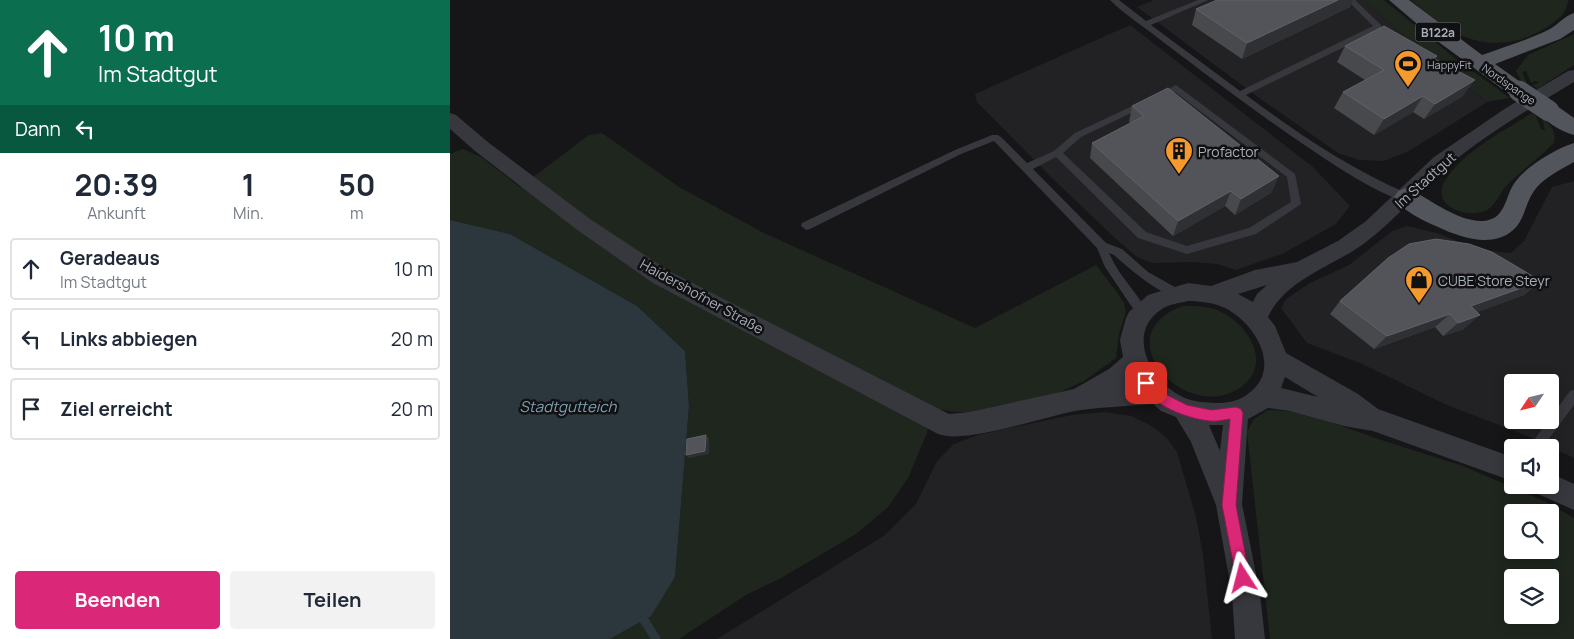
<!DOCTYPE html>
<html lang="de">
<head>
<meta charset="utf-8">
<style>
	body { margin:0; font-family:Manrope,sans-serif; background:#f2f2f3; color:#1f2937; height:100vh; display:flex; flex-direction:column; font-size:19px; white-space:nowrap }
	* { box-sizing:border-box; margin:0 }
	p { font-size:16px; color:#747a83 }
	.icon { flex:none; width:28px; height:28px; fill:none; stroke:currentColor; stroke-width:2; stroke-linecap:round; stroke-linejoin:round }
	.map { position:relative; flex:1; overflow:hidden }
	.side { display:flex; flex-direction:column; background:#fff; width:450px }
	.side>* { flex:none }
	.banner { background:#0b6e4f; color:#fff; overflow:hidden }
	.needle { width:32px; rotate:235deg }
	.buttons { position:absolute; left:1054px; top:374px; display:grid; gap:10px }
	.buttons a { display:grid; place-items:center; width:55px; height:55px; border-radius:5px; background:#fff; box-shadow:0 2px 12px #0003; font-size:25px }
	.pin { position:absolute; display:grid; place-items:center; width:42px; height:42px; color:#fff; margin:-21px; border-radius:10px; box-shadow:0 2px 8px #0006 }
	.me { position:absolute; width:55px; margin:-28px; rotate:351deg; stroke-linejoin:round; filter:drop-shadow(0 0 4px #0008) }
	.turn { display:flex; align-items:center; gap:18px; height:105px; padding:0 15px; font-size:22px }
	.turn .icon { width:65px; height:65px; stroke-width:2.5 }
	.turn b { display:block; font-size:35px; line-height:42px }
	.then { display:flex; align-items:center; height:48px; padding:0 15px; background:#0003; gap:10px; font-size:19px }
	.eta { display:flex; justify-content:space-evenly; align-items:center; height:85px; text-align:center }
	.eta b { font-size:30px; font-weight:700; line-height:35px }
	.button { display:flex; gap:10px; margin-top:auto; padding:10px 15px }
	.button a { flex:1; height:58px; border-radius:5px; background:#db2777; color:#fff; font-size:20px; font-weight:700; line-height:58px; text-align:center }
	.button a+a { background:#f2f2f3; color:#1f2937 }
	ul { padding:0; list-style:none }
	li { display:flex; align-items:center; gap:15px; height:62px; margin:0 10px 8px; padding:0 5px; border:2px solid #e0e1e3; border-radius:5px }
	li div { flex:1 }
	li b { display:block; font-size:19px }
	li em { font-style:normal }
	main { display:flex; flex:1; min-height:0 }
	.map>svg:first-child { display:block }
	.built { fill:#222225; fill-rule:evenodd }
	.green { fill:#1e261e; fill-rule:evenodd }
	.water { fill:#2b373c }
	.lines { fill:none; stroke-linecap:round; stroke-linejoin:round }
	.stream { stroke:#2b373c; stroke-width:9 }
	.service { fill:#37383d; fill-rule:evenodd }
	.minor { fill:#37383d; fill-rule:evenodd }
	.primary { fill:#52565c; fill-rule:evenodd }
	.primary-bridge { stroke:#52565c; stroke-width:21 }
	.wall { fill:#47494d }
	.shaded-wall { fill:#2f3033 }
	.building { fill:#525459; stroke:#5f6268 }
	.route { fill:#db2777; stroke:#8e194d }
	.labels { text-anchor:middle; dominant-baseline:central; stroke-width:5; stroke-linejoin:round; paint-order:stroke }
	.far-poi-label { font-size:11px; fill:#a7aeb8; stroke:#111113; text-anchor:start }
	.far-street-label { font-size:11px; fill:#a7aeb8; stroke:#111113 }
	.shield { fill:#111113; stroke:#7a7f86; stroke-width:1 }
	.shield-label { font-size:12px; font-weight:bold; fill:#a7aeb8 }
	.poi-label { font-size:14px; fill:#a7aeb8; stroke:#111113; text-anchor:start }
	.street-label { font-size:14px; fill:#a7aeb8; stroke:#111113 }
	.water-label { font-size:15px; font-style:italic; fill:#7da1b4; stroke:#111113 }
</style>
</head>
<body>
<main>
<section class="side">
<div class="banner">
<div class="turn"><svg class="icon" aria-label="ahead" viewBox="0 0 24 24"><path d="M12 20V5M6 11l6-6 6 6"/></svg><div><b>10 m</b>Im Stadtgut</div></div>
<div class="then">Dann<svg class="icon" aria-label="left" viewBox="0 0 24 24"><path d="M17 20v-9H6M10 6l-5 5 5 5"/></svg></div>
</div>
<div class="eta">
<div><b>20:39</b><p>Ankunft</p></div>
<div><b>1</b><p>Min.</p></div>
<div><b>50</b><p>m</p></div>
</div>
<ul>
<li><svg class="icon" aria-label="ahead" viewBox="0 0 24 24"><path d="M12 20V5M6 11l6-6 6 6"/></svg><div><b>Geradeaus</b><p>Im Stadtgut</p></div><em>10 m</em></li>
<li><svg class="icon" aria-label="left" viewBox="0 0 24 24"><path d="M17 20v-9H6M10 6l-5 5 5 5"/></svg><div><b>Links abbiegen</b></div><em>20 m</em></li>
<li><svg class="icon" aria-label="arrive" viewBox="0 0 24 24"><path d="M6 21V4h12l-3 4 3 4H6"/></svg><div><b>Ziel erreicht</b></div><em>20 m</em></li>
</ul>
<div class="button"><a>Beenden</a><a>Teilen</a></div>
</section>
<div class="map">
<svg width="1124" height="639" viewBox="0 0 1124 639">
	<rect width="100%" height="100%" fill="#161618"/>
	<!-- built -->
	<path class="built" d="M704 0H913L941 25 1037 102 959 151 934 161 909 160 888 153 812 100 687 7Z
		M680 25 863 167 900 206 886 224 834 253 786 270 767 264 743 262 702 263 687 257 666 239 602 178 527 102 525 94Z
		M1124 181V458L1075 435 997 405 910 363 857 343 831 308 836 299 860 283 899 265 942 231 957 226 987 233 1029 250 1061 253 1074 241 1102 187ZM1062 382H1100V420H1062Z
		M655 412 681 416 700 425 716 437 727 452 746 517 753 555 762 639H267L435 535 466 504 487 461 504 444 528 435 588 422 622 415Z"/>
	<!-- green -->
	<path class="green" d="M913 0H934L1006 59 1060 98 1037 102 941 25Z
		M961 0H1119C1117 4 1116 10 1113 14 1105 24 1089 32 1078 37 1029 55 996 30 961 0Z
		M1124 34V65L1087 89 1082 85 1089 83 1086 81 1081 83 1076 71 1072 72 1078 87 1072 82 1066 71 1078 55Z
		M1082 113 1086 116 1091 129 1095 131 1092 117C1100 125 1107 131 1104 143 1089 158 1071 171 1056 186 1050 193 1047 202 1040 208 1022 222 979 207 995 181 1012 152 1054 131 1082 113Z
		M152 133 229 187 314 233 525 328 646 265 666 291 674 303 676 312 669 334 666 358 634 381 603 395 527 412H505L488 409 478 425 477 433 458 478 438 507 406 534 331 578 296 595 229 639H160L194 620 225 577 239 406 235 351 187 306 60 234 0 220V154L13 149 31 157 70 187 139 135Z
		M733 306C745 306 756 306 767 310 799 323 825 366 788 389 733 423 654 334 733 306Z
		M818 410 853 412 925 438 1013 466 1094 501 1124 518V639H820L797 432 804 419ZM1062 512H1100V550H1062ZM1062 578H1100V615H1062Z"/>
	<!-- water -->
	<path class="water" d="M0 220 60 234 187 306 235 351 239 406 225 577 201 616 160 639H0Z"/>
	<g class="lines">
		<!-- stream -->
		<path class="stream" d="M194 620 206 639"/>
		<!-- service -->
		<path class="service" d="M660 0H669L696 21 748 0H758L701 25 790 91 923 26 897 0H905L931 25V29L796 95C847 133 901 170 959 194L961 197 959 200C929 208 741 63 708 38 693 26 674 14 660 0Z
			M726 85 845 174 851 204 806 234 737 254 688 238 606 157 583 169 656 243 672 249 698 272 730 290 731 293 730 296C716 301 675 265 664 255L659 253C668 275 687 292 698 313L696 316H688L655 267 647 248 544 141 511 154 360 229 356 230 351 226 352 223 505 150 542 135H548L552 138 577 163 604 151 625 133 695 100 698 101V105L631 137 613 153 696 232 737 246 799 228 841 202 837 177 725 92 709 99 705 96Z
			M1124 390V405L1092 448H1078L1120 391Z"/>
		<!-- minor -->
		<path class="minor" d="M1124 70V82C1081 108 1036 134 997 167 969 191 946 219 916 242 885 266 836 278 818 317L825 326 836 353 908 394 928 409 1062 457V481L923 431 894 426 840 411 818 408 798 419 792 504 810 594 815 639H785L782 594 766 505 741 442 726 417 711 411 703 404C679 406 654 407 631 410 597 415 516 445 488 434L203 283 126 229 25 151 0 129V113L6 115 39 143 140 219 219 271 499 414 520 412 624 389 659 369 673 357 670 340 676 318 679 312 698 295 738 283 761 286 805 270 847 262 888 241 916 221 984 157 1056 108 1118 71ZM817 285 807 294 803 302 788 294ZM738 301C751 301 764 303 775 308 807 324 834 372 795 396 785 402 777 403 765 403 753 402 740 402 729 395 699 378 676 332 712 309 719 304 730 303 738 301ZM835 377 868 397 831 388ZM682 378 685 384 674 385ZM759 425H773L770 451Z
			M1100 473 1124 484V510L1088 494 1084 485H1100Z"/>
		<!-- primary -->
		<path class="primary" d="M939 0H959L1032 55C1054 47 1078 40 1098 30 1108 25 1114 16 1124 13V30L1110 39 1045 64 1076 86 1079 91 1076 96 1069 98 1062 96 986 40Z
			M1099 104 1107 106 1124 118V135C1112 132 1095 122 1088 111L1091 106Z
			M1124 143V162C1110 170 1093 178 1084 191 1076 202 1075 216 1067 226 1047 250 1011 238 988 227 974 221 952 211 944 197L948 191 956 188 964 191C984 203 1027 234 1048 215 1057 206 1058 190 1066 181 1077 166 1107 148 1124 143Z"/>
		<!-- primary-bridge -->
		<path class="primary-bridge" d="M1069 91 1099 111"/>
	</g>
	<!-- wall -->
	<path class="wall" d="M900 7 792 59 742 25 746 9Z
		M895 46 987 56 985 59 1013 96 974 119 963 112 924 135 884 108 893 92 915 80 887 62Z
		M682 106 822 192 785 215 775 206 723 236 640 158 642 143 681 123 679 122Z
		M1091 281 1074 295 1027 312 1014 329 993 336 985 327 924 349 880 314 890 301Z"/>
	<!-- shaded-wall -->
	<path class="shaded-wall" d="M888 0H903L900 7 792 59 797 43Z
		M1025 80 1013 96 974 119 985 104Z
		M973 96 963 112 924 135 934 119Z
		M829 176 822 192 785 215 791 199Z
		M781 191 775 206 723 236 728 221Z
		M1091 281 1074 295 1006 320 1021 306Z
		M1000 314 985 327 924 349 937 336Z
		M1030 315 1014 329 993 336 1008 323Z
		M256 435 259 438V454L239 458 236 455Z"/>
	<!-- building -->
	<path class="building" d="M767 0H888L797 43 746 9Z
		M934 26 987 56 983 58 1025 80 985 104 973 96 934 119 893 92 934 70 895 46Z
		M718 88 829 176 791 199 781 191 728 221 642 143 694 116 682 106Z
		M986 239 1019 244 1042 252 1091 281 1021 306 1030 315 1008 323 1000 314 937 336 890 301 938 258 959 244Z
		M256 435 255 451 236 455 237 439Z"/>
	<!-- route -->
	<path class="route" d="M696 378 719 396 737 405 761 410 786 407 791 409 793 413 786 505 800 578 798 583 793 585 788 583 786 578 772 505 780 419C773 420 766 422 760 421 738 419 700 405 690 383L692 379Z"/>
	<!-- icons -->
	<defs>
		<symbol id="stadium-pin" viewBox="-11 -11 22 30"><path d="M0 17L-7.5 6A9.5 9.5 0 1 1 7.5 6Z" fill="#f79a2e" stroke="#111113"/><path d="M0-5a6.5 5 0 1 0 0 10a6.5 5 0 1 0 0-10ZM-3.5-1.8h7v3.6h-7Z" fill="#111"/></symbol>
		<symbol id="building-pin" viewBox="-11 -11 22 30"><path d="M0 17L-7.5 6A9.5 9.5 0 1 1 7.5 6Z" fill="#f79a2e" stroke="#111113"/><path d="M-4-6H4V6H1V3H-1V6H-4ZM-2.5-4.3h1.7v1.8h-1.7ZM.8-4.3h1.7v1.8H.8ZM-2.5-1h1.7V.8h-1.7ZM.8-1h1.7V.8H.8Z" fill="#111"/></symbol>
		<symbol id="shop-pin" viewBox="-11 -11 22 30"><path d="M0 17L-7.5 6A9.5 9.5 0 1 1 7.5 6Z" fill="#f79a2e" stroke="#111113"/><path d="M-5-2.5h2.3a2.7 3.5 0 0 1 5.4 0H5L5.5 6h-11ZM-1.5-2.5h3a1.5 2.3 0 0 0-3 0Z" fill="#111"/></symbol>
	</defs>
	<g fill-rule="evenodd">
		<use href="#stadium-pin" x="942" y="48" width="32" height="43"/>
		<use href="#building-pin" x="713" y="135" width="32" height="43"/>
		<use href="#shop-pin" x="953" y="264" width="32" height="43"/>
	</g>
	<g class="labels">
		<!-- far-poi labels -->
		<g class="far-poi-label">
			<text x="977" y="64">HappyFit</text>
		</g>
		<!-- far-street labels -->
		<g class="far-street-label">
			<text transform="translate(1059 84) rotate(35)">Nordspange</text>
		</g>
		<!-- shield labels -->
		<rect class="shield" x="965.5" y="22.5" width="45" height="19" rx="4"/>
		<g class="shield-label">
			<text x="988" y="32">B122a</text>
		</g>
		<!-- poi labels -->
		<g class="poi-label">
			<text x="748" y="151">Profactor</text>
			<text x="988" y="280">CUBE Store Steyr</text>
		</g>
		<!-- street labels -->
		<g class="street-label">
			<text transform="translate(975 180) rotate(-42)">Im Stadtgut</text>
			<text transform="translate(252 296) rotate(29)">Haidershofner Straße</text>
		</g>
		<!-- water labels -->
		<g class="water-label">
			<text x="118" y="406">Stadtgutteich</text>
		</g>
	</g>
</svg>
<div class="buttons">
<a><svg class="needle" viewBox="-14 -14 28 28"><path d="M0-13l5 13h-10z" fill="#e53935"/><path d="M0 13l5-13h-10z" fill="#747a83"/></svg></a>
<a><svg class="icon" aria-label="sound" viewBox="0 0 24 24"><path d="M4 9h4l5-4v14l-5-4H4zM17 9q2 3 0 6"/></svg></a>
<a><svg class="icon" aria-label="search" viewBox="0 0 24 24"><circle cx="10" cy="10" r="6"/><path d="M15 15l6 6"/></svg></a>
<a><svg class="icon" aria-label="layers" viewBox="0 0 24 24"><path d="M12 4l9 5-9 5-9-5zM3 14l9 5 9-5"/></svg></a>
</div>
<div class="pin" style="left:696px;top:383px;background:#d93025"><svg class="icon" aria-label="arrive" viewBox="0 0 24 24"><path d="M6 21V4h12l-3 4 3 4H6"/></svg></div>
<svg class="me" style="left:793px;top:578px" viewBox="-20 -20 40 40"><path d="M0-17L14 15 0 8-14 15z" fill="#db2777" stroke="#fff" stroke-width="4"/></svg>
</div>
</main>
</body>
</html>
